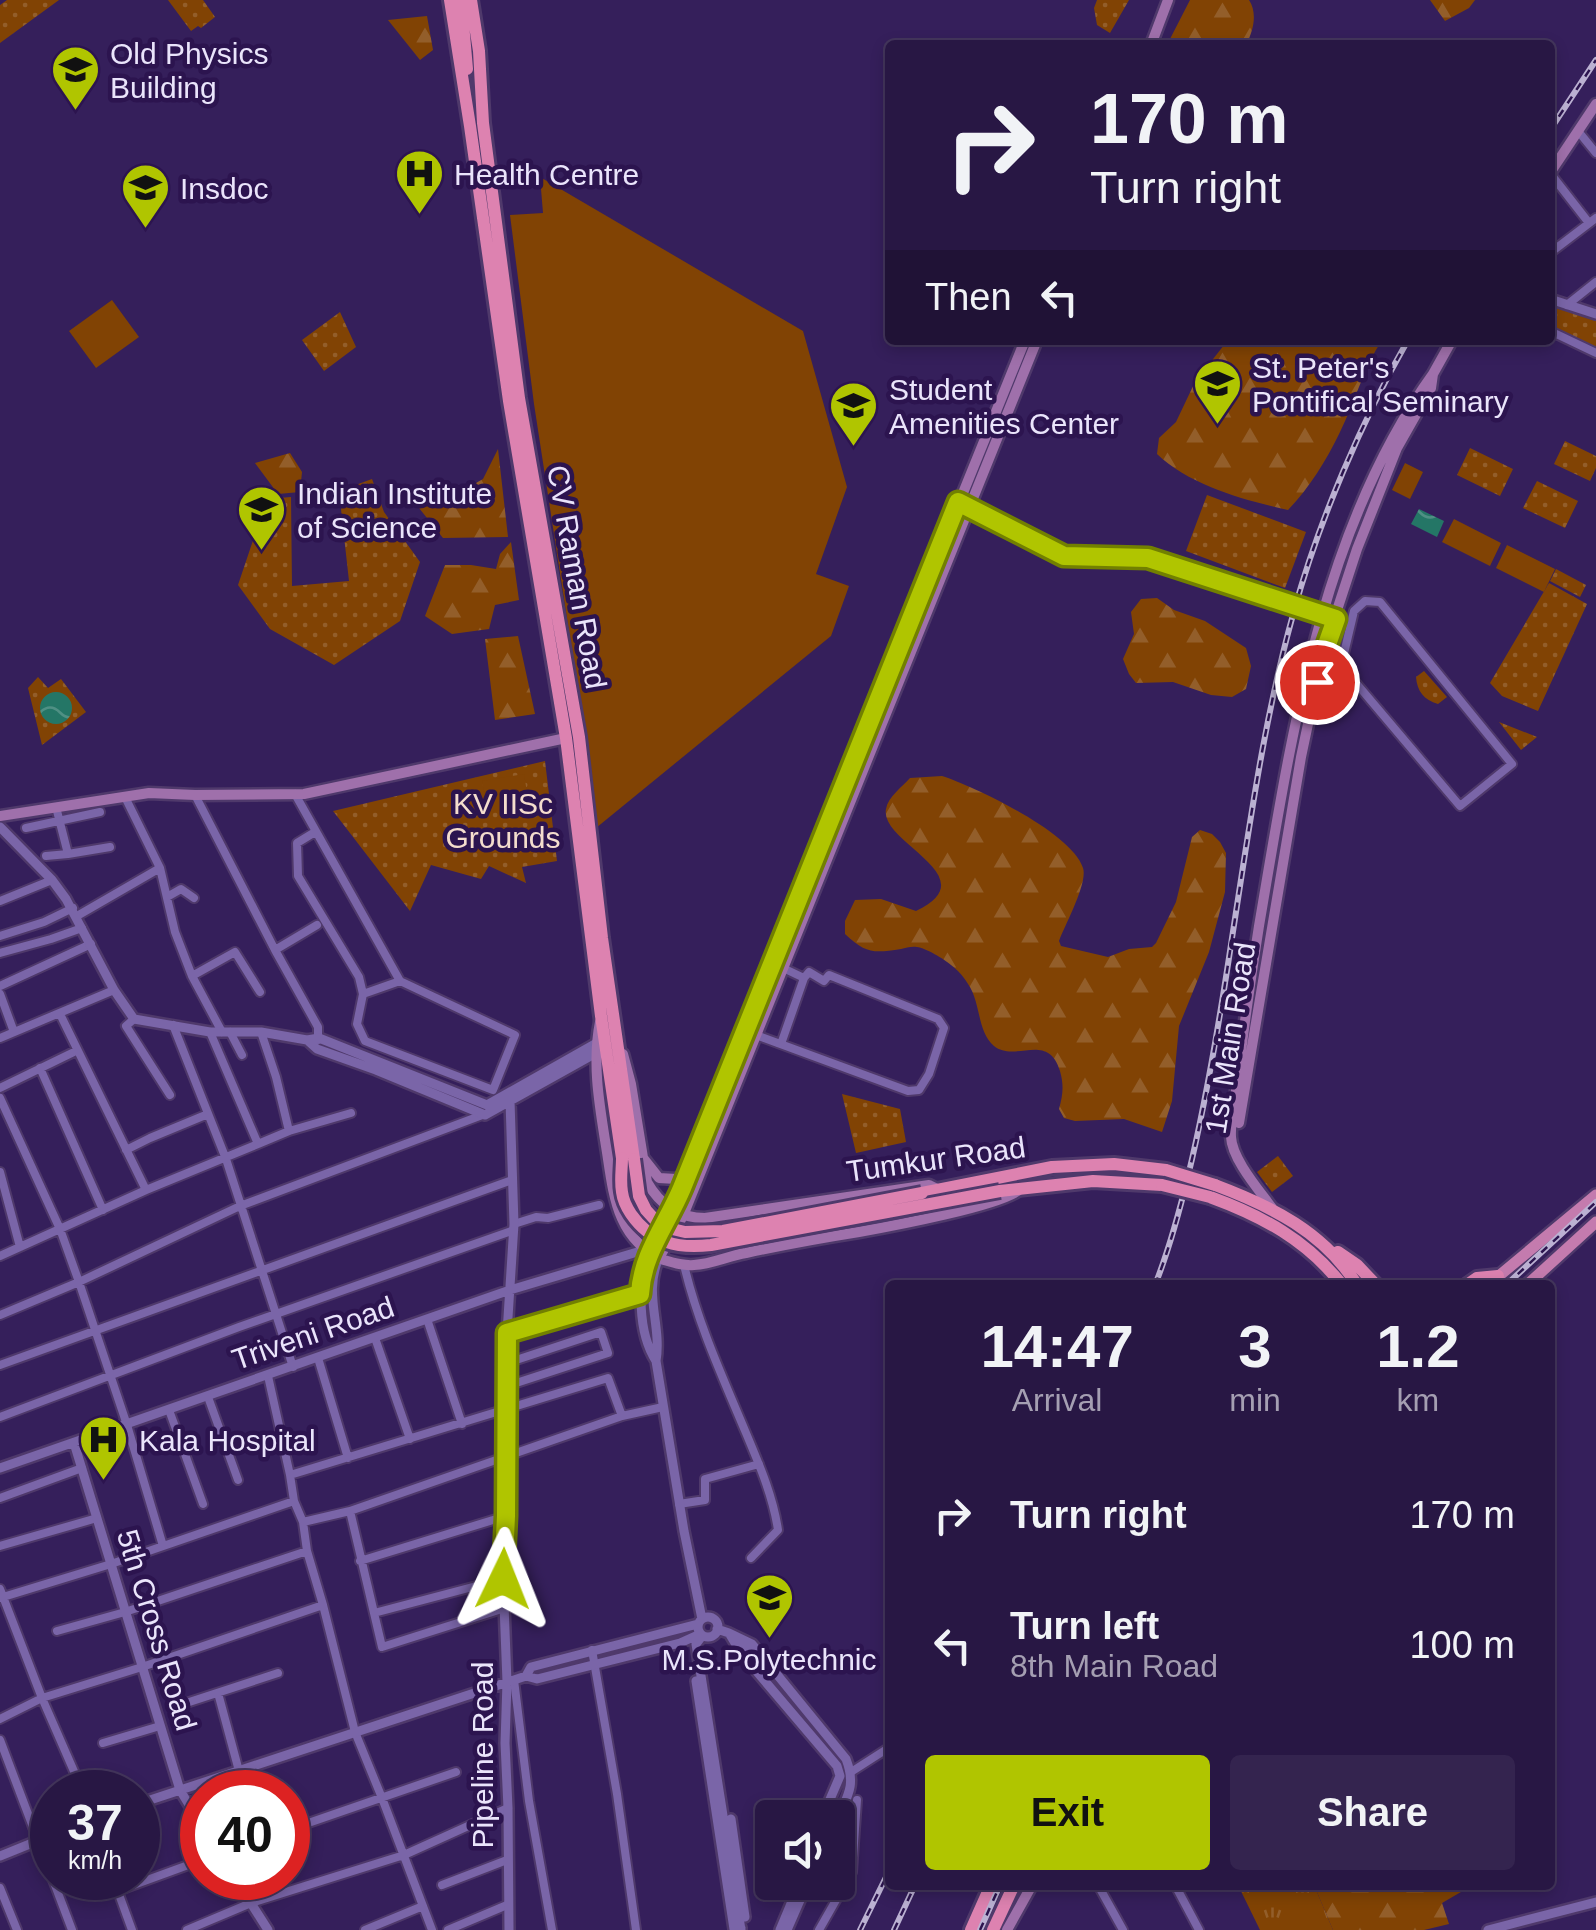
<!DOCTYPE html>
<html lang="en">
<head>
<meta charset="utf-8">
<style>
	body { margin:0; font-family:Helvetica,sans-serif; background:#34244f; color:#f1f3f6; height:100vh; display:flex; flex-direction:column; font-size:38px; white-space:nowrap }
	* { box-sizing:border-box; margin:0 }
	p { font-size:32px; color:#a59fb2 }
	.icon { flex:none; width:55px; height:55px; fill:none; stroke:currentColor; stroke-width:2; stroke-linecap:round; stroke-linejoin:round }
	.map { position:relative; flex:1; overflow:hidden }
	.side { position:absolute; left:885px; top:1280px; width:670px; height:610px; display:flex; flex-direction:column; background:#281744; border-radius:10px; box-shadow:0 5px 15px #0003,0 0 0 2px #44365d }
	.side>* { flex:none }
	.top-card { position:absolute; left:885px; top:40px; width:670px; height:305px; border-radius:10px; box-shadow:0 5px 15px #0003,0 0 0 2px #44365d; background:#281744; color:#f1f3f6; overflow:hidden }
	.tools { position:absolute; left:755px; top:1800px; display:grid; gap:20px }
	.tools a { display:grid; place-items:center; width:100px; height:100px; border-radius:10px; background:#281744; box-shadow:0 5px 15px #0003,0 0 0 2px #44365d; font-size:50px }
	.speed { position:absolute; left:30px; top:1770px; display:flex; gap:20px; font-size:50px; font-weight:700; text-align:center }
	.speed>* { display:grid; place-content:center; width:130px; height:130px; border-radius:50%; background:#281744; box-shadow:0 5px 15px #0003,0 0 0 2px #44365d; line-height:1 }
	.speed small { font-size:25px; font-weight:400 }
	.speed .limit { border:15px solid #d22; background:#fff; color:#111 }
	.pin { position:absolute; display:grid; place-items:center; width:85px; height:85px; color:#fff; margin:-42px; border:5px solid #fff; border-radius:50%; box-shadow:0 2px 10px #0007 }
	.me { position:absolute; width:110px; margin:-55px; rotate:2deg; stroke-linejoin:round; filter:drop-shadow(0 0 8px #0008) }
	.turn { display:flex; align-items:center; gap:35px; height:210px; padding:0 40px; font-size:45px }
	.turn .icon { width:130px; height:130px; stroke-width:2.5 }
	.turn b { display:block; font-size:70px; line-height:85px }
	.then { display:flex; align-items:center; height:95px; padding:0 40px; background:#0003; gap:20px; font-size:38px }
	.eta { display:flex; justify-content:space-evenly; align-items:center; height:170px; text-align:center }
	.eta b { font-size:60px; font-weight:700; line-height:70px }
	.primary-button { display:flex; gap:20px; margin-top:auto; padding:20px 40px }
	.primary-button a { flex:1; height:115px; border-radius:10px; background:#b0c500; color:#111; font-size:40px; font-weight:700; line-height:115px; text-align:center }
	.primary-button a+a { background:#34244f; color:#f1f3f6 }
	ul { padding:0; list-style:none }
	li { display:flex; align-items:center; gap:30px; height:130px; padding:0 40px }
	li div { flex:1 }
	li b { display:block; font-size:38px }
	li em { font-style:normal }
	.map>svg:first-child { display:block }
	.grass { fill:url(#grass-tufts) }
	.forest { fill:url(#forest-firs) }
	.park { fill:url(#park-dots) }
	.pitch { fill:#814304 }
	.water { fill:url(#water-waves) }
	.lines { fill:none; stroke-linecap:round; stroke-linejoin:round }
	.minor-casing { stroke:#4f396b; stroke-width:12 }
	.tertiary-casing { stroke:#4f396b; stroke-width:14 }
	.secondary-casing { stroke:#4f396b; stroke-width:15 }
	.primary-casing { stroke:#4f396b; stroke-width:16 }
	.trunk-casing { stroke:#4f396b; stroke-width:18 }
	.minor { stroke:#7a65a8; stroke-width:8 }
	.tertiary { stroke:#7a65a8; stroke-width:9 }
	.secondary { stroke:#9f70ab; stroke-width:10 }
	.primary { stroke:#c47bae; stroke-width:11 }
	.trunk { stroke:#dd82b0; stroke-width:12 }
	.rail-casing { stroke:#bbb1d2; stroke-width:6 }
	.rail { stroke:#2c144f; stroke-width:2.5; stroke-dasharray:8; stroke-linecap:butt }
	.trunk-bridge-casing { stroke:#4f396b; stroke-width:18; stroke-linecap:butt }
	.trunk-bridge { stroke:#dd82b0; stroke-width:12 }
	.route-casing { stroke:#728000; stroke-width:25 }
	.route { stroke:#b0c500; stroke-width:18 }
	.labels { text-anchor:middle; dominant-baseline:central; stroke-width:9; stroke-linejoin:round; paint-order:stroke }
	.poi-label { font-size:30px; fill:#eae4fb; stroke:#2c144f; text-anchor:start }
	.street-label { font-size:30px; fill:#eae4fb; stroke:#2c144f }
	.park-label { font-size:30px; fill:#f4ddcd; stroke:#2c144f }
</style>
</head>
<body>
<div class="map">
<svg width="1596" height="1930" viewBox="0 0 1596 1930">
	<defs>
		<pattern id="grass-tufts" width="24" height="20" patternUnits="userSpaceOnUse" patternTransform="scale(2.5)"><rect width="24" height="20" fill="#814304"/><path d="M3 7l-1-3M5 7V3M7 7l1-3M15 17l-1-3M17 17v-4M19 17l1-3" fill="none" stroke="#935e2a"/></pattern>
		<pattern id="forest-firs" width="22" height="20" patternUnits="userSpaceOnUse" patternTransform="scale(2.5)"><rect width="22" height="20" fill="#814304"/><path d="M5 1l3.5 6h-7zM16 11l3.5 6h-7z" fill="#935e2a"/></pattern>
		<pattern id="park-dots" width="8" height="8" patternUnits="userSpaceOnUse" patternTransform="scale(2.5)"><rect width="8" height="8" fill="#814304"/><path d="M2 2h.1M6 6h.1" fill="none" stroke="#935e2a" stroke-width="1.8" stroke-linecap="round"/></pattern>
		<pattern id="water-waves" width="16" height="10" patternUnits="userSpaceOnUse" patternTransform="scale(2.5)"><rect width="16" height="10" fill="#247666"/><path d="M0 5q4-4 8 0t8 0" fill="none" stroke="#4f9084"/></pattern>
	</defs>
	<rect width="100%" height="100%" fill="#351f5b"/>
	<!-- grass -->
	<path class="grass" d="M1238 1885H1314L1333 1930H1260Z"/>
	<!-- forest -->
	<path class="forest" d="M1190 0H1249C1258 14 1253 31 1246 45H1170V39Z
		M1430 0H1475L1469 8 1445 21Z
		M427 16 433 50 420 60 388 20Z
		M1228 340H1382C1363 369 1355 402 1340 432 1326 461 1310 487 1288 510 1244 500 1191 486 1157 454L1159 438 1176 422 1195 382Z
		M498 449 508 537 443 538 415 503 444 501 483 479Z
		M290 453 302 472 300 492 278 494 255 463Z
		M511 542 519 600 495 605 489 629 452 634 425 616 445 565H471L496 569 500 554Z
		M1157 598 1174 610 1205 621 1246 648 1251 666 1246 689 1232 697 1211 695 1173 682 1136 683 1129 674 1123 659 1134 634 1131 612 1141 599Z
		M518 636 535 714 495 720 485 639Z
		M942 776C976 787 1072 833 1083 868 1088 883 1065 925 1059 941L1061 946 1108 957 1129 949 1152 947 1156 943 1176 902 1192 837 1200 830 1212 834 1220 842 1226 853 1225 892 1209 952 1179 1026 1172 1101 1162 1132 1124 1119 1075 1121 1064 1118 1059 1109C1063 1095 1064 1085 1060 1071 1048 1031 1015 1063 994 1046 980 1034 980 1012 974 996 971 986 960 971 951 965 944 959 926 948 917 947 911 946 906 948 901 949 874 953 866 954 845 934V921L855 900 881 899 916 911C989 876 879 843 886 809 888 797 902 787 910 778Z
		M1314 1885H1473L1442 1903 1449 1924 1424 1930H1333Z"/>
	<!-- park -->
	<path class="park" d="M7 0H59L0 43V5Z
		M168 0H203L215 17 201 28 198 26 191 31Z
		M1097 0H1129L1110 33 1097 25 1094 8Z
		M1550 301 1596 316V349L1550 327Z
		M340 312 356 347 324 371 302 340Z
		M1565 441 1596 456V468L1590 481 1554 464Z
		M1470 448 1513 469 1500 496 1457 475Z
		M372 479 384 512 420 562 400 621 334 665 270 629 238 585 267 499 291 497 292 586 349 581 339 491Z
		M1537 481 1578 501 1565 528 1523 508Z
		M1207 495 1306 532 1285 588 1186 551Z
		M1556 569 1586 585 1580 597 1550 581Z
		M1549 583 1587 604 1538 711 1502 696 1490 683Z
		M1424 671 1447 697 1438 704C1424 700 1417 691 1416 677Z
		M38 677 48 688 61 679 86 712 42 745 28 688Z
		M1499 722 1537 737 1521 750Z
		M545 761 557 861 522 867 526 883 489 866 481 879 431 865 410 911 333 811Z
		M842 1094 900 1109 906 1142 856 1153Z
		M1278 1156 1293 1176 1272 1192 1257 1172Z
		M806 1798 824 1803 817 1817 772 1818V1845L771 1846 765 1805Z"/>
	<!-- pitch -->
	<path class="pitch" d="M540 177 803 331 847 487 816 574 849 586 831 636 596 828 585 736 534 404 510 215 543 213Z
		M112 300 139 337 96 368 69 331Z
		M1405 463 1423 472 1410 499 1392 490Z
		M1454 519 1501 543 1490 566 1442 542Z
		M1507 545 1555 569 1544 592 1496 568Z
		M524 774 529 805 488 812 482 781Z"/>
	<!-- water -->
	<path class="water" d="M1419 509 1444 521 1437 537 1411 524Z
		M40 708a16 16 0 1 1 32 0a16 16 0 1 1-32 0Z"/>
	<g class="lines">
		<defs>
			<path id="minor" d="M1578 131 1596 153
				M1550 173 1589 223
				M1550 253 1596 218
				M1567 305 1596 282
				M1550 331 1596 353
				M1326 647 1334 657 1460 806 1512 764 1380 602 1365 601 1354 611 1341 666
				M295 794 400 981 515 1035 493 1090 365 1041 357 1024 363 994 359 977 298 876 297 843 315 832
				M195 795 275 950 318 1027V1040
				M56 807 68 854 110 847
				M26 828 100 812
				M46 856 68 854
				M160 868 175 932 192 976 222 1032
				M167 897 181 889 194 898
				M0 901 52 880
				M77 916 160 868 125 797
				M0 936 44 922 73 908
				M275 950 317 925
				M0 953 51 939 82 928
				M192 976 235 952 260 992
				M0 986 91 944
				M0 994 14 1032
				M363 994 400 981
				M60 1014 146 1190
				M134 1019 126 1026 170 1095
				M173 1025 226 1159 293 1367
				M210 1032 258 1144
				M230 1032 242 1055
				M261 1032 276 1077 289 1131
				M756 1035 908 1091 919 1090 929 1074 944 1028 938 1019 829 975 824 981 809 972 804 978 783 968
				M0 1038 114 990
				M781 1044 804 978
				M40 1068 103 1210
				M0 1088 76 1051
				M0 1098 60 1229 79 1282 127 1425 163 1546
				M126 1150 150 1138 208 1114
				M0 1172 20 1247
				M514 1224 536 1217 548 1218 599 1205
				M0 1256 146 1190 258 1144 289 1131 351 1113
				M684 1265C698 1324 723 1378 746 1433 759 1464 773 1496 778 1530L751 1558
				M0 1315 79 1282 240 1206 485 1114
				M427 1319 462 1424
				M507 1333 640 1294
				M375 1338 410 1439
				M318 1358 348 1458
				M507 1363 601 1332 608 1353 507 1386
				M0 1365 512 1180
				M268 1376 290 1475 294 1501 303 1522 307 1551 323 1605 355 1732 382 1798 432 1930
				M208 1397 238 1480
				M169 1410 203 1504
				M0 1417 239 1327 514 1230
				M290 1475 608 1378 622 1416
				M0 1498 82 1468
				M679 1504 705 1500V1479L759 1464
				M350 1511 382 1647 505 1608
				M303 1522 350 1511 622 1416 663 1407
				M0 1546 97 1518
				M360 1561 506 1516
				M0 1589 42 1698 83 1792
				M0 1598 111 1564 294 1501
				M374 1613 503 1579
				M57 1631 125 1612 307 1551
				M592 1650 617 1794 636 1930
				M514 1680 529 1801 552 1930
				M218 1693 239 1771
				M177 1706 278 1673
				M0 1719 42 1698 142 1667 323 1605
				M0 1740 72 1930
				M103 1743 160 1726
				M851 1772 890 1747
				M288 1830 456 1772
				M113 1878 132 1930
				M442 1885 507 1860
				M1098 1885 1123 1930
				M1175 1885 1199 1930
				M0 1888 17 1930
				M117 1891 202 1860
				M187 1930 251 1903 404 1855 508 1808
				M365 1930 423 1906
				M448 1930 507 1905
				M819 1930 852 1872 857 1800"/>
			<path id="tertiary" d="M1550 299 1596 314
				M965 506 1064 556 1149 558 1295 607 1328 616
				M0 827 52 880 66 899 114 990 134 1019 210 1032H261L307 1040 319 1038 487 1105 595 1044
				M307 1040 317 1049 376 1070 485 1115 596 1053
				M649 1252C637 1283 638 1333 656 1361L684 1531 702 1619
				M656 1361C662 1325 643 1294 659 1258
				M74 1443 180 1790 202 1826
				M0 1468 510 1290 644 1250
				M698 1627a10 10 0 1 1 20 0a10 10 0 1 1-20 0Z
				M717 1629 729 1633 741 1653 837 1766 840 1776 822 1818
				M729 1633 752 1644 846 1759C856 1785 848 1795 838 1818
				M702 1636 696 1644 741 1930
				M740 1642 767 1671
				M526 1676 531 1667 698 1624
				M696 1681 734 1929 741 1928
				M138 1804 526 1676 537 1679 680 1643 700 1634
				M731 1819 745 1917
				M0 1856 52 1835
				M235 1878 268 1930
				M509 1930 508 1808 505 1743 507 1682 503 1579 506 1516 507 1333 514 1224 510 1101
				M780 1930 800 1882
				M787 1930 808 1882
				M1488 1930 1596 1902"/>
			<path id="secondary" d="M1151 45 1168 0
				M1550 173 1596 104
				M0 816 149 793 195 795 304 794 566 738
				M600 1022C591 1067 601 1113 608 1159 614 1200 620 1242 664 1260 674 1263 683 1266 694 1265 712 1264 728 1256 746 1253 783 1245 821 1238 859 1232 887 1227 1005 1205 1020 1189
				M623 1054 631 1084 647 1182C660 1205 678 1218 705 1218L929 1185 939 1190
				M1239 1123 1301 757 1323 653 1357 549 1397 448 1431 388 1433 374 1452 340
				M644 1159 659 1178 676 1179 687 1174
				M1272 1208C1259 1190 1232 1159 1231 1137 1230 1117 1236 1096 1238 1076 1244 1026 1251 976 1259 926 1291 739 1320 531 1433 374
				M649 1252 672 1211 1025 340
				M659 1258 683 1216 1037 340
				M1007 1930 1032 1885"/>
			<path id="primary" d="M1488 1285 1596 1195
				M1527 1285 1596 1222"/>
			<path id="trunk" d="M450 0 470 126 509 401 566 738 601 1016 622 1158
				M461 0 467 69
				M471 0 479 51 483 123 519 398 579 737 602 938 634 1159
				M1215 1185C1271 1206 1324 1232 1357 1285
				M1000 1191 1093 1181 1162 1185
				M922 1193 1052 1167 1114 1164 1166 1170
				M1210 1197C1262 1216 1307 1240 1342 1285
				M1338 1252 1357 1265 1376 1285
				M1467 1285 1477 1278 1498 1276
				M971 1930 991 1885
				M993 1930 1014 1885"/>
		</defs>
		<!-- minor casing -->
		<use href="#minor" class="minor-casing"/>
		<!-- tertiary casing -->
		<use href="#tertiary" class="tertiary-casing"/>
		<!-- secondary casing -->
		<use href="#secondary" class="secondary-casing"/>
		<!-- primary casing -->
		<use href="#primary" class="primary-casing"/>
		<!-- trunk casing -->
		<use href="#trunk" class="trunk-casing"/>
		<!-- minor -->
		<use href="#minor" class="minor"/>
		<!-- tertiary -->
		<use href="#tertiary" class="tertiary"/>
		<!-- secondary -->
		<use href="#secondary" class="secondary"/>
		<!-- primary -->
		<use href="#primary" class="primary"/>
		<!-- trunk -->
		<use href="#trunk" class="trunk"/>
		<defs>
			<path id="rail" d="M1550 130 1596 60
				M1155 1285C1169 1250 1179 1213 1188 1176 1207 1098 1220 1018 1232 938 1249 829 1264 718 1294 611 1318 523 1362 420 1408 340
				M1506 1285 1596 1202
				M860 1930 890 1869
				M894 1930 915 1885
				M980 1930 1000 1885"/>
		</defs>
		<!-- rail casing -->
		<use href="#rail" class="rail-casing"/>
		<!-- rail -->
		<use href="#rail" class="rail"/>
		<defs>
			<path id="trunk-bridge" d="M622 1158C622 1169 620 1181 622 1192 623 1200 627 1208 631 1214 651 1243 678 1249 711 1245L1000 1191
				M634 1159 639 1196 646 1210 656 1221 668 1228 685 1232 723 1231 922 1193
				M1166 1170 1215 1185
				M1162 1185 1210 1197"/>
		</defs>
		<!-- trunk-bridge casing -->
		<use href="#trunk-bridge" class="trunk-bridge-casing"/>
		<!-- trunk-bridge -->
		<use href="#trunk-bridge" class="trunk-bridge"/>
	</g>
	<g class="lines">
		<defs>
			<path id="route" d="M503 1579 506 1516 507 1333 640 1294C642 1254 667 1224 682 1188L958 502 1064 556 1148 558 1336 619 1324 653 1317 682"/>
		</defs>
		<!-- route casing -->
		<use href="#route" class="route-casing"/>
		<!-- route -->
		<use href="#route" class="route"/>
	</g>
	<!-- icons -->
	<defs>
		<symbol id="university-pin" viewBox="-11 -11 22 30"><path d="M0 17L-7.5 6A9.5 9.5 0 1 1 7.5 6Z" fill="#b0c500" stroke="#2c144f"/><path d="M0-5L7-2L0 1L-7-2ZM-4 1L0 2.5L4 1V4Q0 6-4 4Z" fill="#111"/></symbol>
		<symbol id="hospital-pin" viewBox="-11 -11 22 30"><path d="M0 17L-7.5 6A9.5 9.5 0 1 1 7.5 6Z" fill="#b0c500" stroke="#2c144f"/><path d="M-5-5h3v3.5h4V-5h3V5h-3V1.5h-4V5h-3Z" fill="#111"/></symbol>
	</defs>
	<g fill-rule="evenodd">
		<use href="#university-pin" x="48" y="42" width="55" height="75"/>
		<use href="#hospital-pin" x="392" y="146" width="55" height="75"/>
		<use href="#university-pin" x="118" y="160" width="55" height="75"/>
		<use href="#university-pin" x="1190" y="356" width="55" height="75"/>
		<use href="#university-pin" x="826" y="378" width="55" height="75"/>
		<use href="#university-pin" x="234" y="482" width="55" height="75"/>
		<use href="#hospital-pin" x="76" y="1412" width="55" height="75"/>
		<use href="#university-pin" x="742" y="1570" width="55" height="75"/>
	</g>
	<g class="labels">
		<!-- poi labels -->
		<g class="poi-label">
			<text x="110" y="53">Old Physics<tspan x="110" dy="34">Building</tspan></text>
			<text x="454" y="174">Health Centre</text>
			<text x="180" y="188">Insdoc</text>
			<text x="1252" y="367">St. Peter's<tspan x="1252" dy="34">Pontifical Seminary</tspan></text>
			<text x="889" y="389">Student<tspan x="889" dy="34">Amenities Center</tspan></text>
			<text x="297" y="493">Indian Institute<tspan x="297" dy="34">of Science</tspan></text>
			<text x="139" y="1440">Kala Hospital</text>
			<text x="769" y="1659" text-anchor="middle">M.S.Polytechnic</text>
		</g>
		<!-- street labels -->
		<g class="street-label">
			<text transform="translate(577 577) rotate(80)">CV Raman Road</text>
			<text transform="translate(1230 1038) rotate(-81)">1st Main Road</text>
			<text transform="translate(936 1159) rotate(-8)">Tumkur Road</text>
			<text transform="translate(313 1333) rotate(-19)">Triveni Road</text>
			<text transform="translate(157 1630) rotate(73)">5th Cross Road</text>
			<text transform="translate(482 1755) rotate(-90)">Pipeline Road</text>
		</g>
		<!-- park labels -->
		<g class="park-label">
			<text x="503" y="803">KV IISc<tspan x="503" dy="34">Grounds</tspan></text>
		</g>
	</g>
</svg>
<div class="tools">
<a><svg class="icon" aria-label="sound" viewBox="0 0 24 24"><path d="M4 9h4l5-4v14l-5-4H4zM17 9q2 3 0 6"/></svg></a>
</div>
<div class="speed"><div>37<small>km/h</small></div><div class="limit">40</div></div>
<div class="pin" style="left:1317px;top:682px;background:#d93025"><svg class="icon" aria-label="arrive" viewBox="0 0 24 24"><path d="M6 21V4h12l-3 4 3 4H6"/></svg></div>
<svg class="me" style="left:503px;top:1579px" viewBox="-20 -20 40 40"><path d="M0-17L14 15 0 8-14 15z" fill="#b0c500" stroke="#fff" stroke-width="4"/></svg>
<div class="top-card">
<div class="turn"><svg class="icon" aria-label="right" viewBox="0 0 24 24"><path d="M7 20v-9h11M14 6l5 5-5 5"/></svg><div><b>170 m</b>Turn right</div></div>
<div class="then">Then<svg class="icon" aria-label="left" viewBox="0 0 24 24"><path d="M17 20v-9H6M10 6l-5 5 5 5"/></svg></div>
</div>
<section class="side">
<div class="eta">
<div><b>14:47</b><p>Arrival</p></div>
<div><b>3</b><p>min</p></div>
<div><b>1.2</b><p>km</p></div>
</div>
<ul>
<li><svg class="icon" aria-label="right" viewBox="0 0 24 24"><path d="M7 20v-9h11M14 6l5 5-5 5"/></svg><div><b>Turn right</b></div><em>170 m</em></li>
<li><svg class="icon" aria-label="left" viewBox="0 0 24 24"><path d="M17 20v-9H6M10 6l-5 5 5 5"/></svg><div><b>Turn left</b><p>8th Main Road</p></div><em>100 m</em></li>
</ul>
<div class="primary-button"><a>Exit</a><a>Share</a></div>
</section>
</div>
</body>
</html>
